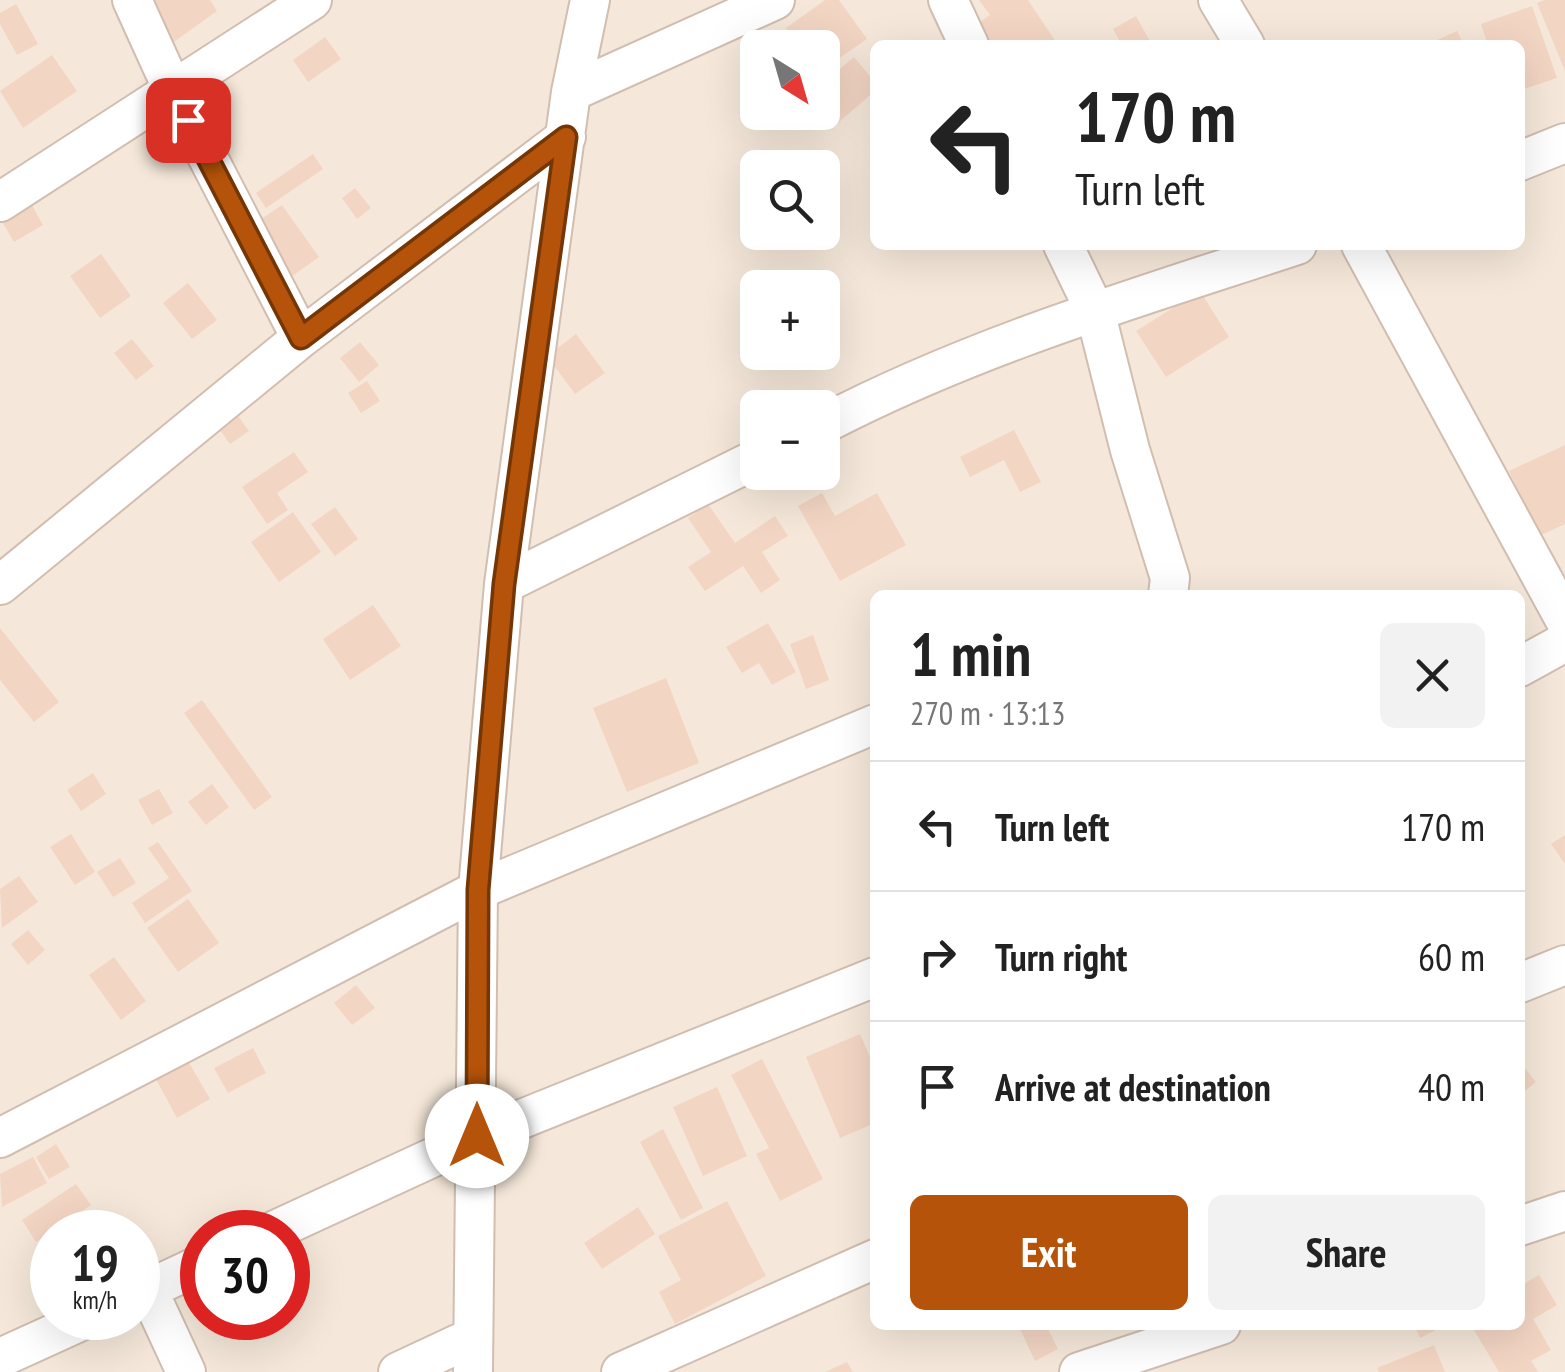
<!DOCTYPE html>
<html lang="en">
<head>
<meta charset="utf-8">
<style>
	body { margin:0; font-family:"PT Sans Narrow",sans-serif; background:#f2f2f2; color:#222; height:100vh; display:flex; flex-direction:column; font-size:38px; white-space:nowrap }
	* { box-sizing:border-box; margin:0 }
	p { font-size:32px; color:#767676 }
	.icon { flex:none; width:55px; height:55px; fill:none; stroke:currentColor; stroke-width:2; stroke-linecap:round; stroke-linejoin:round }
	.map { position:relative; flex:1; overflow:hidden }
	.panel { position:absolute; left:870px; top:590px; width:655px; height:740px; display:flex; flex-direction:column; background:#fff; border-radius:15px; box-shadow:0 10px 40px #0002 }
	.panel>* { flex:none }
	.banner { position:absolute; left:870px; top:40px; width:655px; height:210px; border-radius:15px; box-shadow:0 10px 40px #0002; background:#fff; color:#222; overflow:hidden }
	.needle { width:65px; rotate:143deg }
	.tools { position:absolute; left:740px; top:30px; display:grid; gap:20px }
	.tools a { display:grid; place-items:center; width:100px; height:100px; border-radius:15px; background:#fff; box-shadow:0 10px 40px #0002; font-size:50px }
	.speed { position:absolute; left:30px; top:1210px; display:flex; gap:20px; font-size:50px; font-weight:700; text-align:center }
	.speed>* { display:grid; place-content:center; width:130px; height:130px; border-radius:50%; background:#fff; box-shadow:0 10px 40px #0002; line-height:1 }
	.speed small { font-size:25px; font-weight:400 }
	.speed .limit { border:15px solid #d22; background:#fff; color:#111 }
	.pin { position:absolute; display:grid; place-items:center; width:85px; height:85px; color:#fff; margin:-42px; border-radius:20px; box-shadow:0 5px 15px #0006 }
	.me { position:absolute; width:110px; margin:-55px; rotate:0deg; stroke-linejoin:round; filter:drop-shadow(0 0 8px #0008) }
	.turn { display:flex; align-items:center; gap:35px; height:210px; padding:0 40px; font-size:45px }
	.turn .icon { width:130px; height:130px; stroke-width:2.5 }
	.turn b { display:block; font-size:70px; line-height:85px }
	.round { display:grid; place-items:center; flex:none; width:105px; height:105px; border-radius:15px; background:#f2f2f2 }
	.headline { display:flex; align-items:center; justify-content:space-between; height:170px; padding:0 40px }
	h1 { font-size:60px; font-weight:700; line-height:75px }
	.button { display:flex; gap:20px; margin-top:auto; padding:20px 40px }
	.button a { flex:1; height:115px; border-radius:15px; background:#b45309; color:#fff; font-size:40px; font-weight:700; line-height:115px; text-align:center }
	.button a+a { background:#f2f2f2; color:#222 }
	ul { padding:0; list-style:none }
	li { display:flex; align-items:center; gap:30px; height:130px; padding:0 40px; border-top:2px solid #e0e0e0 }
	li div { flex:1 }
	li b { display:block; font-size:38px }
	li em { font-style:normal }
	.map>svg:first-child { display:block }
	.residential { fill:#f5e8da; fill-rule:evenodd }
	.building { fill:#f3d5c3 }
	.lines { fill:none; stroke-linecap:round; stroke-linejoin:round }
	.street-casing { stroke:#d1beb0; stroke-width:42 }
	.street { stroke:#fff; stroke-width:38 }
	.route-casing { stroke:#753606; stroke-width:25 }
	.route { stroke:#b45309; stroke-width:18 }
</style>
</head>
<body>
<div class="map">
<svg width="1565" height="1372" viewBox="0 0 1565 1372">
	<rect width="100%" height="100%" fill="#fdf6ec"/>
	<!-- residential -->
	<path class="residential" d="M0 0H1565V1372H0ZM875 45H1520V245H875ZM758 48H822V112H758ZM758 168H822V232H758ZM758 288H822V352H758ZM758 408H822V472H758ZM875 595H1520V1325H875ZM52 1232H138V1318H52ZM202 1232H288V1318H202Z"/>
	<!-- building -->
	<path class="building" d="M130 0H210L217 11 164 49Z
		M825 0H839L867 39 822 70V48H799L786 28Z
		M979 0H1028L1058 45H962L957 38 990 15Z
		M1544 0H1565V71L1537 3Z
		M16 4 38 44 17 55 0 24V13Z
		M1532 6 1557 78 1521 90 1520 45H1488L1481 24Z
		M1136 16 1151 43 1122 45 1113 29Z
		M1457 31 1464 45H1426Z
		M325 37 341 59 308 82 293 60Z
		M52 55 77 91 23 128 0 91Z
		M854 57 875 82V91L832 128 819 112H822V84Z
		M313 154 323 169 266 208 256 193Z
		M355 188 371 208 357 219 342 198Z
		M28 198 43 225 14 242 0 218Z
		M282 205 319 257 291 277 254 224Z
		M101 254 131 296 100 318 70 276Z
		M188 283 217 320 192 339 163 303Z
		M1200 291 1229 337 1166 377 1136 331Z
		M576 334 605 373 575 394 547 356Z
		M132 339 154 366 136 380 114 353Z
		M360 342 379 365 359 382 340 358Z
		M367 381 380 401 361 413 348 393Z
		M231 406 249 431 230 444 212 419Z
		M1014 430 1041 482 1020 492 1004 460 970 477 960 457Z
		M1565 445V524L1539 536 1509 471Z
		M294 452 308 472 277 493 288 510 267 524 242 487Z
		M822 493 835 516 877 493 906 545 840 581 798 506Z
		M708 504 735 543 775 516 788 536 762 552 780 580 761 593 743 566 705 591 688 567 711 552 688 518Z
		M335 507 358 539 335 556 311 524Z
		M293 512 321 552 279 582 251 542Z
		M373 605 401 646 350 680 323 639Z
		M768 623 796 672 772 685 759 663 742 673 726 647Z
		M0 628 59 702 34 722 0 680Z
		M813 635 829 680 806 689 790 644Z
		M666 678 699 763 627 792 593 708Z
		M202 700 272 797 254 810 184 713Z
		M93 773 106 794 81 811 67 790Z
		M212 784 229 807 206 825 188 802Z
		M159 789 173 813 152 825 138 800Z
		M71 834 95 872 75 885 50 847Z
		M1565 835V864L1551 844Z
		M158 842 192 891 145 923 132 903 169 878 148 848Z
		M120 858 136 883 113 897 97 872Z
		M19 876 38 902 2 928 0 889Z
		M188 899 219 943 178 972 147 928Z
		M28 930 45 950 28 965 11 944Z
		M114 957 146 1001 121 1020 89 975Z
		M356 985 375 1008 352 1025 334 1003Z
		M860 1034 875 1068V1123L840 1138 806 1057Z
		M253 1048 266 1073 228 1093 214 1068Z
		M184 1054 210 1099 177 1118 152 1072Z
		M762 1059 823 1179 780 1201 756 1154 769 1148 731 1075Z
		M1520 1062 1536 1082 1520 1095Z
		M717 1087 747 1156 703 1176 673 1107Z
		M663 1129 703 1208 681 1220 640 1142Z
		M56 1144 70 1167 49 1179 36 1157Z
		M33 1157 47 1183 2 1207 0 1174Z
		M76 1184 91 1205 36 1242 22 1220Z
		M727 1201 766 1276 675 1324 659 1292 681 1280 658 1236Z
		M638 1207 655 1234 602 1269 584 1243Z
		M1539 1275 1557 1305 1533 1319 1551 1350 1531 1361 1538 1372H1499L1471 1325H1520V1286Z
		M1018 1325H1046L1058 1349 1035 1361Z
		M1414 1325H1446L1420 1338Z
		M1434 1345 1445 1372H1379L1377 1368Z
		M847 1362 853 1372H825Z"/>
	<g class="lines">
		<defs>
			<path id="street" d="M132 0 172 88 301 338
				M948 0 969 45
				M1218 0 1245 45
				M571 92 775 0
				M1520 161 1565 143
				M0 202 312 0
				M1063 245 1095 311 1130 450 1170 578 1168 595
				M1361 245 1565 620
				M822 425C973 346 1136 298 1297 245
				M504 584 758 458
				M0 585 301 338 566 137
				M1520 667 1565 642
				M1520 983 1565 965
				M0 1138 478 890 875 724
				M1520 1226 1565 1211
				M271 1232 477 1137 875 977
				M148 1290 186 1372
				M138 1294 202 1264
				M0 1358 88 1318
				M398 1372 473 1337
				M473 1372 478 890 504 584 571 92 590 0
				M621 1372 875 1259
				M1079 1372 1221 1325"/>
		</defs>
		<!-- street casing -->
		<use href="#street" class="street-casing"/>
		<!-- street -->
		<use href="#street" class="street"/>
	</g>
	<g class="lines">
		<defs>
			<path id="route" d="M188 120 301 338 566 137 504 584 478 890 477 1136"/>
		</defs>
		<!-- route casing -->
		<use href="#route" class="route-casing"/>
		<!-- route -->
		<use href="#route" class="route"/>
	</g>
</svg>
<div class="tools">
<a><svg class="needle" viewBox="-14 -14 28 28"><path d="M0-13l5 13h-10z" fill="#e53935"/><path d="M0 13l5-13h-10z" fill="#767676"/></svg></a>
<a><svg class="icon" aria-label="search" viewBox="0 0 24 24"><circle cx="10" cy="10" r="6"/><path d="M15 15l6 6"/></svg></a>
<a>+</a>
<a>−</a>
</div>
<div class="speed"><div>19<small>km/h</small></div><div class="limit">30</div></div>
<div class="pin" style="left:188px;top:120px;background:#d93025"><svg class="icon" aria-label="arrive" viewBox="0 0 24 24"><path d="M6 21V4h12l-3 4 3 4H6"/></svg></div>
<svg class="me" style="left:477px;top:1136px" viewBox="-20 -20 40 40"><circle r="19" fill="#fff"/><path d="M0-13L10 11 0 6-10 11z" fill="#b45309"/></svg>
<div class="banner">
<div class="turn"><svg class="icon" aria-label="left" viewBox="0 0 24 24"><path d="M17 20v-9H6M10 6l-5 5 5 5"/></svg><div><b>170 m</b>Turn left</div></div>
</div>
<section class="panel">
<div class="headline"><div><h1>1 min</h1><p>270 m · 13:13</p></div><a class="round"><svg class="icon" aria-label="close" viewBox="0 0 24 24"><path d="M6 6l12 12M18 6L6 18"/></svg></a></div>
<ul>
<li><svg class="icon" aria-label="left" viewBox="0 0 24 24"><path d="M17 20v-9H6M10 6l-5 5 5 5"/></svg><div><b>Turn left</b></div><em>170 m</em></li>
<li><svg class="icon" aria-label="right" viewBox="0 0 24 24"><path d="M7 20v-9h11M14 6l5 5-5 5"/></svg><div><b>Turn right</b></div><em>60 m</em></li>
<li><svg class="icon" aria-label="arrive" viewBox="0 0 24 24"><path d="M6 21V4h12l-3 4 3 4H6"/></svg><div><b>Arrive at destination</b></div><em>40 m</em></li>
</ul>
<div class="button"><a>Exit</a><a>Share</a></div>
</section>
</div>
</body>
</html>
